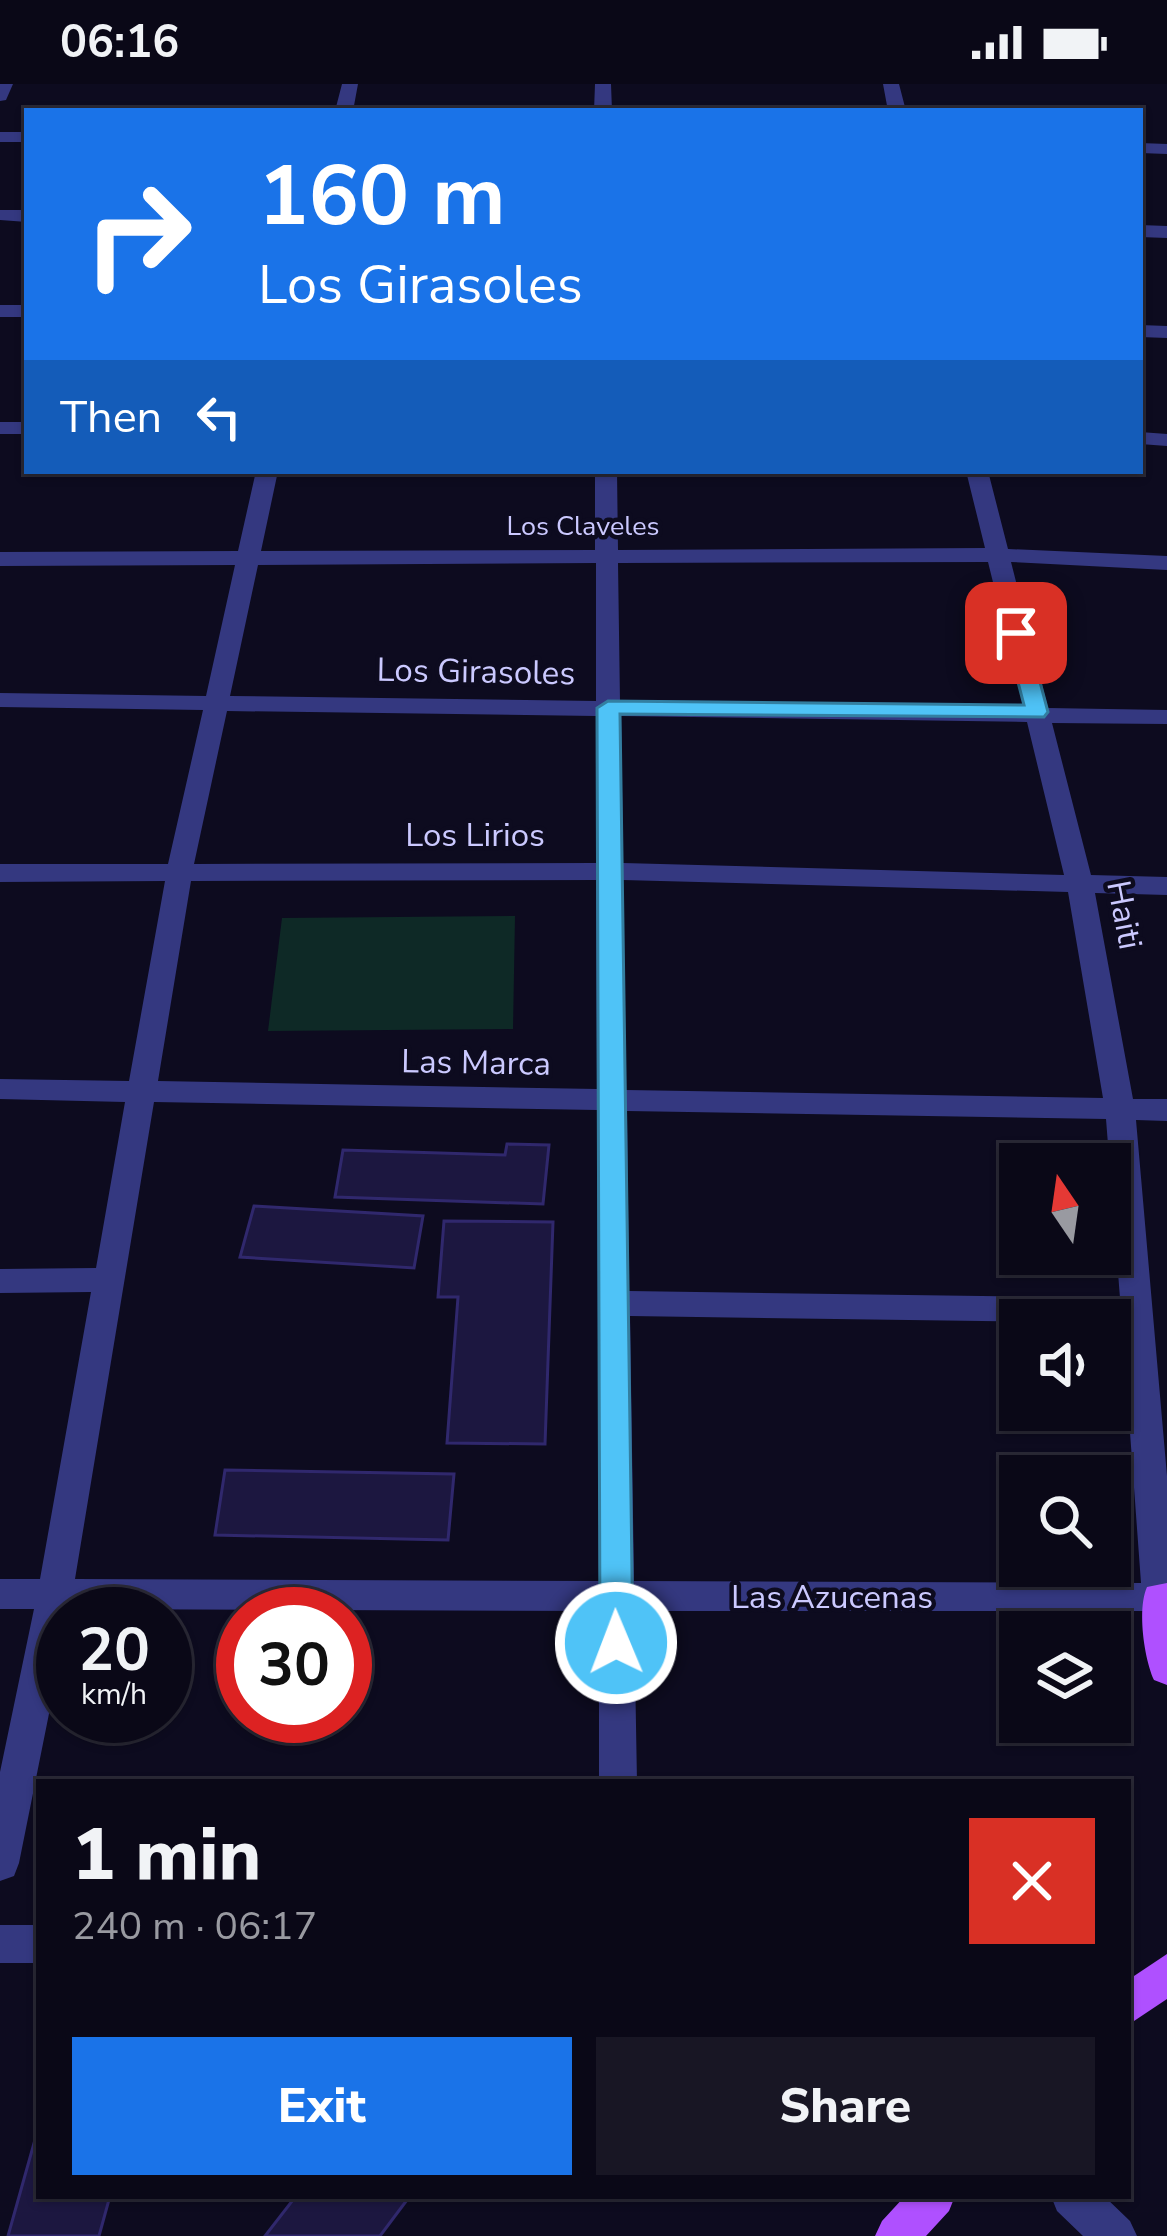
<!DOCTYPE html>
<html lang="en">
<head>
<meta charset="utf-8">
<style>
	body { margin:0; font-family:"Nunito Sans",sans-serif; background:#181624; color:#f1f3f6; height:100vh; display:flex; flex-direction:column; font-size:45px; white-space:nowrap }
	* { box-sizing:border-box; margin:0 }
	p { font-size:39px; color:#999aa1 }
	.icon { flex:none; width:66px; height:66px; fill:none; stroke:currentColor; stroke-width:2; stroke-linecap:round; stroke-linejoin:round }
	.map { position:relative; flex:1; overflow:hidden }
	.side { position:absolute; left:36px; top:1695px; width:1095px; height:420px; display:flex; flex-direction:column; background:#0a0817; border-radius:0px; box-shadow:0 3px 9px #0004,0 0 0 3px #2a2936 }
	.side>* { flex:none }
	.top-card { position:absolute; left:24px; top:24px; width:1119px; height:366px; border-radius:0px; box-shadow:0 3px 9px #0004,0 0 0 3px #2a2936; background:#1a73e8; color:#fff; overflow:hidden }
	.needle { width:78px; rotate:347deg }
	.controls { position:absolute; left:999px; top:1059px; display:grid; gap:24px }
	.controls a { display:grid; place-items:center; width:132px; height:132px; border-radius:0px; background:#0a0817; box-shadow:0 3px 9px #0004,0 0 0 3px #2a2936; font-size:60px }
	.speed { position:absolute; left:36px; top:1503px; display:flex; gap:24px; font-size:60px; font-weight:700; text-align:center }
	.speed>* { display:grid; place-content:center; width:156px; height:156px; border-radius:50%; background:#0a0817; box-shadow:0 3px 9px #0004,0 0 0 3px #2a2936; line-height:1 }
	.speed small { font-size:30px; font-weight:400 }
	.speed .limit { border:18px solid #d22; background:#fff; color:#111 }
	.pin { position:absolute; display:grid; place-items:center; width:102px; height:102px; color:#fff; margin:-51px; border-radius:24px; box-shadow:0 6px 18px #0006 }
	.me { position:absolute; width:132px; margin:-66px; rotate:359deg; stroke-linejoin:round; filter:drop-shadow(0 0 9px #0008) }
	.turn { display:flex; align-items:center; gap:42px; height:252px; padding:0 36px; font-size:54px }
	.turn .icon { width:156px; height:156px; stroke-width:2.5 }
	.turn b { display:block; font-size:84px; line-height:102px }
	.then { display:flex; align-items:center; height:114px; padding:0 36px; background:#0003; gap:24px; font-size:45px }
	.round { display:grid; place-items:center; flex:none; width:126px; height:126px; border-radius:0px; background:#181624 }
	.overview { display:flex; align-items:center; justify-content:space-between; height:204px; padding:0 36px }
	h1 { font-size:72px; font-weight:800; line-height:90px }
	.action { display:flex; gap:24px; margin-top:auto; padding:24px 36px }
	.action a { flex:1; height:138px; border-radius:0px; background:#1a73e8; color:#fff; font-size:48px; font-weight:800; line-height:138px; text-align:center }
	.action a+a { background:#181624; color:#f1f3f6 }
	.status { display:flex; justify-content:space-between; align-items:center; height:84px; padding:0 60px; background:#0a0817; direction:ltr }
	.status svg { height:33px; fill:currentColor }
	.map>svg:first-child { display:block }
	.green { fill:#0e2926 }
	.building { fill:#1c1740; stroke:#30286d; stroke-width:3 }
	.lines { fill:none; stroke-linecap:round; stroke-linejoin:round }
	.minor { fill:#343880; fill-rule:evenodd }
	.major { fill:#af50ff; fill-rule:evenodd }
	.route { fill:#4fc3f7; stroke:#337fa1; stroke-width:3 }
	.labels { text-anchor:middle; dominant-baseline:central; stroke-width:9; stroke-linejoin:round; paint-order:stroke }
	.far-street-label { font-size:27px; fill:#cbc9ff; stroke:#0d0b1f }
	.street-label { font-size:33px; fill:#cbc9ff; stroke:#0d0b1f }
</style>
</head>
<body>
<div class="status"><b>06:16</b><svg viewBox="0 0 49 12"><path d="M0 12V9h3v3zM5 12V6h3v6zM10 12V3h3v9zM15 12V0h3v12zM26 1h20v11H26zM47 4h2v5h-2z"/></svg></div>
<div class="map">
<svg width="1167" height="2152" viewBox="0 0 1167 2152">
	<rect width="100%" height="100%" fill="#0d0b1f"/>
	<!-- green -->
	<path class="green" d="M515 832 513 945 268 947 282 834Z"/>
	<!-- building -->
	<path class="building" d="M507 1060 549 1061 543 1120 335 1113 343 1066 505 1071Z
		M254 1122 423 1132 414 1184 240 1173Z
		M444 1137 553 1138 545 1360 447 1359 458 1213H438Z
		M225 1386 454 1390 448 1456 215 1451Z
		M38 2045 39 2112H110L99 2152H8Z
		M296 2112H410L380 2152H265Z"/>
	<g class="lines">
		<!-- minor -->
		<path class="minor" d="M0 0H13L6 16 0 17Z
			M342 0H358L353 27H335Z
			M595 0H611L612 27H594Z
			M883 0H899L906 27H888Z
			M0 48H27V58H0Z
			M1140 59 1167 60V70L1140 69Z
			M0 126H27V138L0 136Z
			M1140 141 1167 142V154L1140 153Z
			M0 221H27V233H0Z
			M1140 241 1167 242V254L1140 253Z
			M0 338H27V350H0Z
			M1140 348 1167 350V362L1140 360Z
			M256 387H278L261 467 595 466V387H617L618 466 985 464 966 387H988L1008 465 1167 472V486L1011 478 1048 624 1167 626V640L1052 639 1091 791 1167 793V811L1095 809 1133 1015H1167V1037L1136 1036 1167 1392V1527H634L637 1698H599V1527L70 1525 63 1530V1560L19 1779 14 1792 0 1797V1688L34 1525H0V1495H40L91 1208 0 1209V1185L96 1184 125 1018 0 1015V995L129 997 165 797 0 798V780H168L203 626 0 623V609L206 612 235 481 0 482V468L238 467ZM988 478 1024 624 620 618 618 479ZM596 479V617L230 612 258 481ZM227 627 596 632V779L194 780ZM621 632 1027 638 1064 791 623 779ZM596 796 597 1005 158 997 191 797ZM623 796 1068 808 1103 1014 626 1006ZM154 1018 597 1026 599 1497 75 1495ZM627 1027 1106 1035 1120 1214 629 1207ZM630 1232 1122 1239 1141 1499 634 1497Z
			M0 1841H39V1879H0Z
			M1051 2112H1104L1130 2137 1137 2152H1083L1057 2127Z"/>
		<!-- major -->
		<path class="major" d="M1167 1499V1601L1154 1596C1144 1574 1137 1525 1147 1503Z
			M1167 1870V1915L1128 1941V1896Z
			M905 2112H955L949 2127 926 2152H875L882 2137Z"/>
	</g>
	<!-- route -->
	<path class="route" d="M1016 543 1027 549 1048 628 1044 633 620 630 633 1559 628 1569 616 1573 605 1569 600 1559 597 624 608 617 1024 621 1005 549Z"/>
	<g class="labels">
		<!-- far-street labels -->
		<g class="far-street-label">
			<text x="583" y="442">Los Claveles</text>
		</g>
		<!-- street labels -->
		<g class="street-label">
			<text transform="translate(476 588) rotate(1)">Los Girasoles</text>
			<text x="475" y="751">Los Lirios</text>
			<text transform="translate(1124 831) rotate(79)">Haiti</text>
			<text transform="translate(476 979) rotate(1)">Las Marca</text>
			<text x="832" y="1513">Las Azucenas</text>
		</g>
	</g>
</svg>
<div class="controls">
<a><svg class="needle" viewBox="-14 -14 28 28"><path d="M0-13l5 13h-10z" fill="#e53935"/><path d="M0 13l5-13h-10z" fill="#999aa1"/></svg></a>
<a><svg class="icon" aria-label="sound" viewBox="0 0 24 24"><path d="M4 9h4l5-4v14l-5-4H4zM17 9q2 3 0 6"/></svg></a>
<a><svg class="icon" aria-label="search" viewBox="0 0 24 24"><circle cx="10" cy="10" r="6"/><path d="M15 15l6 6"/></svg></a>
<a><svg class="icon" aria-label="layers" viewBox="0 0 24 24"><path d="M12 4l9 5-9 5-9-5zM3 14l9 5 9-5"/></svg></a>
</div>
<div class="speed"><div>20<small>km/h</small></div><div class="limit">30</div></div>
<div class="pin" style="left:1016px;top:549px;background:#d93025"><svg class="icon" aria-label="arrive" viewBox="0 0 24 24"><path d="M6 21V4h12l-3 4 3 4H6"/></svg></div>
<svg class="me" style="left:616px;top:1559px" viewBox="-20 -20 40 40"><circle r="17" fill="#4fc3f7" stroke="#fff" stroke-width="3"/><path d="M0-11L8 9 0 5-8 9z" fill="#fff"/></svg>
<div class="top-card">
<div class="turn"><svg class="icon" aria-label="right" viewBox="0 0 24 24"><path d="M7 20v-9h11M14 6l5 5-5 5"/></svg><div><b>160 m</b>Los Girasoles</div></div>
<div class="then">Then<svg class="icon" aria-label="left" viewBox="0 0 24 24"><path d="M17 20v-9H6M10 6l-5 5 5 5"/></svg></div>
</div>
<section class="side">
<div class="overview"><div><h1>1 min</h1><p>240 m · 06:17</p></div><a class="round" style="background:#d93025;color:#fff"><svg class="icon" aria-label="close" viewBox="0 0 24 24"><path d="M6 6l12 12M18 6L6 18"/></svg></a></div>
<div class="action"><a>Exit</a><a>Share</a></div>
</section>
</div>
</body>
</html>
